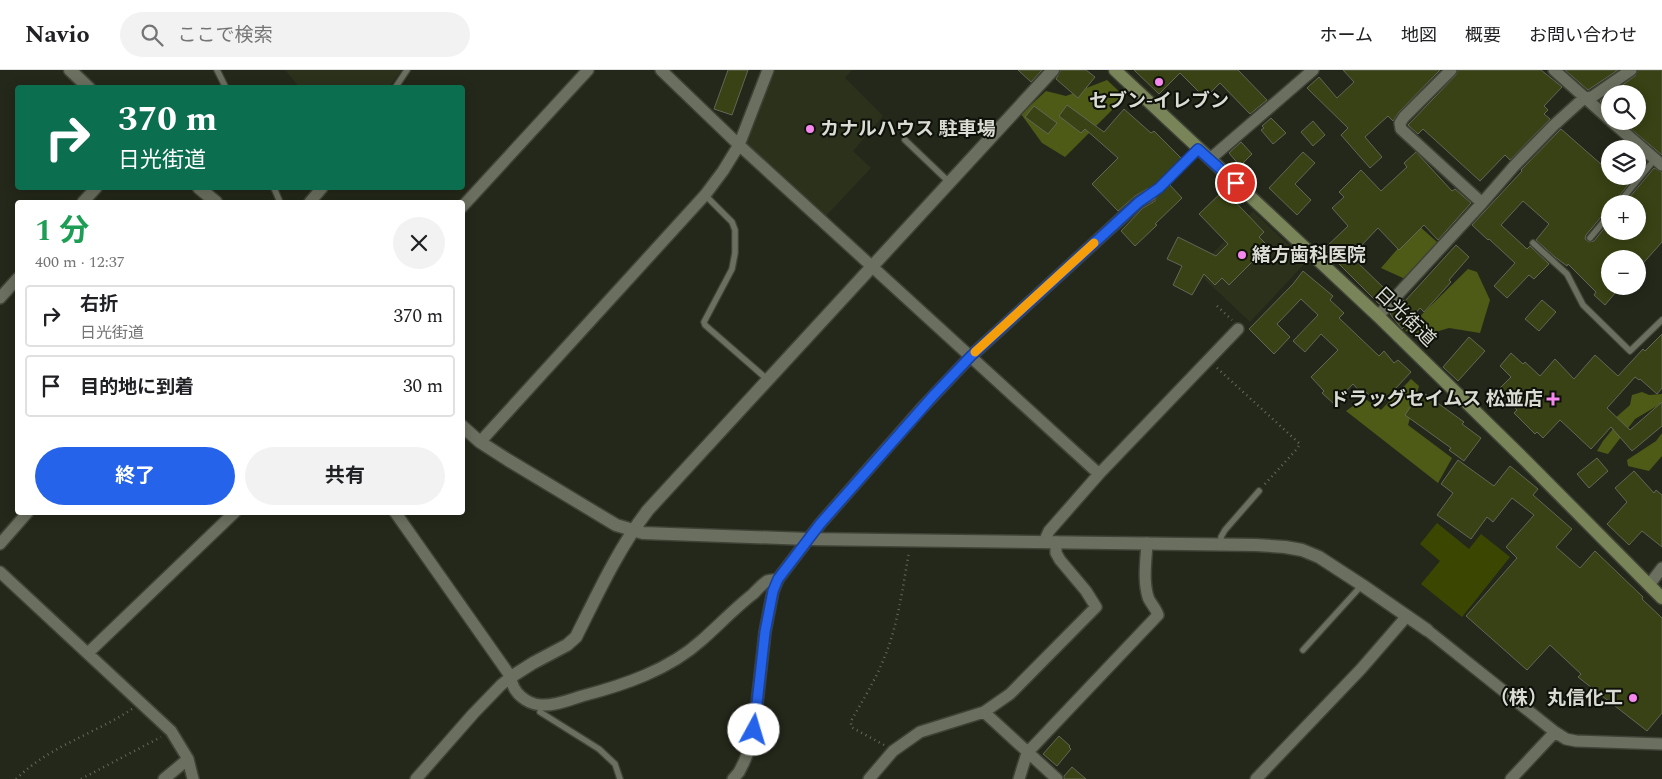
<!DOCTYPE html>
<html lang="ja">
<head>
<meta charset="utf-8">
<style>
	body { margin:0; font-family:Spectral,"Noto Sans JP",serif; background:#f2f2f2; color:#202124; height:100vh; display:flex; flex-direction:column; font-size:19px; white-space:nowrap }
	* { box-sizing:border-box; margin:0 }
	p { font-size:16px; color:#757577 }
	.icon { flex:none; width:28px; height:28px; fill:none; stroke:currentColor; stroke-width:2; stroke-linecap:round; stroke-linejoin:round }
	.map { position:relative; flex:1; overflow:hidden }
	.side { position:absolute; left:15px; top:130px; width:450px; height:315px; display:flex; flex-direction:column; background:#fff; border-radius:5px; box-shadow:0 2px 12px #0003 }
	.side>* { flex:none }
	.hud { position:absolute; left:15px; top:15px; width:450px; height:105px; border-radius:5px; box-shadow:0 2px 12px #0003; background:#0b6e4f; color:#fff; overflow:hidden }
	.controls { position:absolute; left:1601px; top:15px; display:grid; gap:10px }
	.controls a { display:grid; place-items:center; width:45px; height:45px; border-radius:50%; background:#fff; box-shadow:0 2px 12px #0003; font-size:25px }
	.pin { position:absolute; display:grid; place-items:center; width:42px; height:42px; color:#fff; margin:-21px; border:2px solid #fff; border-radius:50%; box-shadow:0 1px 5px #0007 }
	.me { position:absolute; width:55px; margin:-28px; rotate:6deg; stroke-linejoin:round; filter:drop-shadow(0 0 4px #0008) }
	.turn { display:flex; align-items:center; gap:18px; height:105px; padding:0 20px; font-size:22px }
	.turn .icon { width:65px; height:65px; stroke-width:2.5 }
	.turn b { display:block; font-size:35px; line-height:42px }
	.round { display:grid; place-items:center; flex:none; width:52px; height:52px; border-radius:26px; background:#f2f2f2 }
	.head { display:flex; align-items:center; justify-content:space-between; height:85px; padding:0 20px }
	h1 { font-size:30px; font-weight:700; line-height:38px; color:#1e9e55 }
	.primary-button { display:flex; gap:10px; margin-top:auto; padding:10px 20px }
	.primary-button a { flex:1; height:58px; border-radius:30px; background:#2563eb; color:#fff; font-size:20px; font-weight:700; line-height:58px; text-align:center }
	.primary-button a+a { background:#f2f2f2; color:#202124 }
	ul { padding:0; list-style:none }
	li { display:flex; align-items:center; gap:15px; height:62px; margin:0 10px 8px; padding:0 10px; border:2px solid #e0e0e0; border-radius:5px }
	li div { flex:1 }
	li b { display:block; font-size:19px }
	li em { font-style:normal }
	header { display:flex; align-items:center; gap:30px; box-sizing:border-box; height:70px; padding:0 25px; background:#fff; border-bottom:1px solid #e0e0e0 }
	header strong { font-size:24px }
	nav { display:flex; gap:28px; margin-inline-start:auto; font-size:18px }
	.search { width:350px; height:45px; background:#f2f2f2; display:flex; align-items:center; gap:12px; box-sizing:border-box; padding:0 18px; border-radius:28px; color:#757577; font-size:19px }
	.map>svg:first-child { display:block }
	.built { fill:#2c311c }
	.green { fill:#3b4701 }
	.forest { fill:#4d5b17 }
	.building { fill:#384214; stroke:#626757 }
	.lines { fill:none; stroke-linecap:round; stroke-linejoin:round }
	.service-casing { stroke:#3f4236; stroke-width:8 }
	.minor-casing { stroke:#3f4236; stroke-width:14 }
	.tertiary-casing { stroke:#3f4236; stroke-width:15 }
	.secondary-casing { stroke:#3f4236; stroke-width:15 }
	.path { stroke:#676a5e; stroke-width:2.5; stroke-dasharray:1 4; stroke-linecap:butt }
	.service { stroke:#6a6f5f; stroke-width:5.5 }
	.minor { stroke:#6a6f5f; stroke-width:11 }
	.tertiary { stroke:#6a6f5f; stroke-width:12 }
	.secondary { stroke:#798459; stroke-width:12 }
	.route-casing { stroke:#184099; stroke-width:12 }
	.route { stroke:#2563eb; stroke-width:9 }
	.slow { stroke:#f59e0b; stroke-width:9 }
	.poi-dot { fill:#f688ed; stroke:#0e100a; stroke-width:2 }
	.labels { text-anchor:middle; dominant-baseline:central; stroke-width:4; stroke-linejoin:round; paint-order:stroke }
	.poi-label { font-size:19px; font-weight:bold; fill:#dadcd3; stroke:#0e100a; text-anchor:start }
	.street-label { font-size:19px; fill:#dadcd3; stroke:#0e100a }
</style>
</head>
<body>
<header>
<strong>Navio</strong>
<div class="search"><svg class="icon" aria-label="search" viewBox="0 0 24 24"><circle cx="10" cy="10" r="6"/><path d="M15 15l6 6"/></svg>ここで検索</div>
<nav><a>ホーム</a><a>地図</a><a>概要</a><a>お問い合わせ</a></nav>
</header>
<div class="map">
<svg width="1662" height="709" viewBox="0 0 1662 709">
	<rect width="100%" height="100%" fill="#24281a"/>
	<!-- built -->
	<path class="built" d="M285 0H402L389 17 300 18Z
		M771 0H852L845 8 883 46 853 81 871 98 826 146 748 78 747 72V64Z
		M1253 141 1306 192 1250 252 1196 201Z"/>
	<!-- green -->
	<path class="green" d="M1437 453 1469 479 1481 464 1510 487 1462 547 1421 514 1440 491 1420 474Z"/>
	<!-- forest -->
	<path class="forest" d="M1107 10 1125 27 1065 87 1042 73 1021 44 1046 21 1066 26Z
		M1418 155 1446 180 1414 213 1381 198Z
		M1468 199 1477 202 1490 230 1480 263 1449 258 1425 265 1405 261Z
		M1411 309 1419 316 1408 355 1452 388 1438 413 1346 341 1364 328 1381 340Z
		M1642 322 1649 325 1662 324V333L1635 349 1608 384 1597 381 1603 371 1612 360 1613 350 1630 335 1632 325Z
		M1662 363V386L1649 401 1628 396 1627 390 1656 371Z"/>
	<!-- building -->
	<path class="building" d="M728 0H748L732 45 714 39Z
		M1018 0H1042L1031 12Z
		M1061 0H1086L1095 7 1078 28 1056 9Z
		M1134 0H1238L1267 30 1250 44 1220 13 1205 28 1180 3 1159 24Z
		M1343 0H1440L1399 42 1393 51 1388 46 1365 67 1382 87 1370 98 1341 65 1348 58 1307 18 1319 7 1337 28 1354 12Z
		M1458 0H1541L1562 17 1544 36 1548 40 1544 44 1550 49 1510 90 1505 85 1480 111 1423 59 1418 64 1408 55 1456 5Z
		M1565 0H1618L1588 20Z
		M1638 0H1662V85L1631 59 1638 52V24H1610V40L1600 31 1635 6Z
		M1067 35 1104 62 1124 39 1151 63 1154 61 1182 89 1152 118 1147 119 1135 126 1118 141 1092 114 1118 88 1085 59 1081 63 1059 46Z
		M1034 36 1057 53 1048 64 1025 47Z
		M1271 48 1286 63 1273 74 1261 60 1264 58 1262 56Z
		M1313 51 1325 65 1313 76 1301 62Z
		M1561 59 1610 102V106H1635L1613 134H1610V139L1606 141 1586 165 1585 169 1589 172 1594 171 1610 151V161H1638V134H1624L1654 98 1662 102V172L1638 199V189H1610V216H1621L1605 235 1594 225 1596 222 1568 194 1567 196 1555 187 1536 170 1549 154 1523 131 1501 155 1527 179 1530 176 1549 194 1534 209 1529 205 1507 228 1494 216 1515 193 1489 169 1488 170 1472 155 1522 101 1521 100Z
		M1241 72 1252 84 1240 96 1229 83Z
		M1303 82 1315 93 1295 114 1311 130 1297 145 1269 118Z
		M1416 82 1452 121 1455 119 1471 133 1438 170 1424 155 1399 180 1378 158 1358 179 1359 181 1352 187 1389 223 1379 234 1324 179 1348 156 1332 138 1344 127 1339 122 1361 100 1381 121 1407 97 1404 93Z
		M1169 114 1182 128 1155 154 1157 155 1135 176 1121 161 1143 138 1155 131 1158 124Z
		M1224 120 1264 162 1259 167 1272 180 1257 195 1253 191 1229 215 1222 208 1215 215 1204 204 1192 225 1173 215 1182 196 1167 189 1178 167 1216 186 1228 174 1199 144Z
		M1456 175 1469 187 1449 210 1451 212 1424 242 1420 238 1402 259 1390 244 1400 233 1404 230 1405 231Z
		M1303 201 1333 226 1330 230 1344 243 1339 248 1379 286 1384 281 1394 293 1398 290 1411 302 1380 335 1366 322 1363 325 1353 314 1334 334 1322 323 1324 321 1311 307 1338 280 1321 264 1305 282 1293 271 1318 245 1301 229 1277 254 1290 267 1274 284 1249 259 1293 214Z
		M1542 230 1556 242 1539 261 1525 249Z
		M1662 264V318L1657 324 1640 309 1639 310 1635 307 1607 338 1630 360 1662 332V356L1632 381 1611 357 1591 379 1560 350 1543 368 1537 362 1535 364 1514 343 1517 340 1497 321 1511 307 1500 296 1511 283 1523 294 1525 292 1540 306 1555 289 1574 309 1595 285 1618 306 1643 279 1645 281Z
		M1469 267 1485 281 1458 311 1443 297Z
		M1421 321 1464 352 1462 354 1481 368 1464 391 1449 380 1451 378 1405 345Z
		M1597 388 1608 401 1589 418 1577 404Z
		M1458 390 1494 416 1510 396 1538 419 1533 425 1572 459 1556 477 1580 498 1595 481 1643 527 1642 529 1662 548V643L1647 661 1578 607 1581 604 1550 575 1527 600 1466 546 1517 488 1506 477 1534 445 1512 428 1493 452 1487 447 1471 469 1437 445 1453 423 1441 414Z
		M1634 401 1654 423 1656 420 1662 425V477L1642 461 1629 475 1607 454 1627 432 1615 418Z
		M1059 666 1070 676 1069 677 1071 679 1057 696 1043 684Z
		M1072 697 1086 709H1064V706Z"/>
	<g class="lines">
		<defs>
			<path id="service" d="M217 0 226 18
				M395 18 407 0
				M905 70 949 112
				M274 118 280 132
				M705 125 732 152 735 160V183L732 199 704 252 705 255 768 310
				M1151 125 1199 79
				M1618 134 1655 89
				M1590 168 1610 144
				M1533 173 1567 204 1583 235 1630 281 1662 250
				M1221 474V467L1225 460 1259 421
				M1303 580 1362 515
				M540 642 599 679 615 694 620 709"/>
			<path id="minor" d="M768 0 739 75 1099 404
				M1451 0 1404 47 1400 53 1401 59 1482 133
				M1554 0 1610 50
				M1611 51 1662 95
				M1210 89 1313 0
				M83 132 96 118
				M310 132 322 118
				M462 137 588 0
				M0 228 18 208
				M1378 246 1482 133 1515 95 1553 56 1584 28 1592 27 1631 0
				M480 372 705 125 723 101 739 75 661 0
				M395 442 511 607C512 622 526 634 541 635 555 636 569 630 582 626 624 615 669 600 702 570 719 555 735 538 753 524 757 520 762 514 767 511 770 510 775 510 778 509
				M1044 472 1049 461 1099 404 1238 259
				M0 474 28 442
				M0 502 171 661 188 689 193 709
				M1649 515 1662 498
				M1427 560 1555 662 1566 669 1576 671 1662 674
				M88 583 235 442
				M984 642 1057 709
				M164 709 188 689
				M416 709 473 644 501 615 511 607
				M733 709 739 702 744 692 750 678 754 660 765 562 773 521 778 509 820 454 921 339 971 286 1139 132 1151 125
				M869 709 893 681 920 662 984 642 1010 624 1096 537 1086 521 1060 490 1056 483V472
				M1019 709 1027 683 1158 545C1156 538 1150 533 1148 527 1143 510 1146 491 1147 473
				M1256 709 1361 599 1407 546
				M1511 709 1555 662"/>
			<path id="tertiary" d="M70 0 89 18
				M199 118 216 132
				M462 356 480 372 508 390 616 455 643 463 808 469 1256 475 1285 477 1302 480 1319 487 1362 515 1427 560
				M511 607 533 593 567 575 576 567C598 523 618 479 648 440L1053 0"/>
			<path id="secondary" d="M1115 0 1378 246 1526 391 1662 528"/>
		</defs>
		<!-- service casing -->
		<use href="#service" class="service-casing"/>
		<!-- minor casing -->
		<use href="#minor" class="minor-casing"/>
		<!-- tertiary casing -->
		<use href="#tertiary" class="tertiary-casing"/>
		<!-- secondary casing -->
		<use href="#secondary" class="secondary-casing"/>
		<!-- path -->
		<path class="path" d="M1217 236 1232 250
			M1217 298 1300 374 1297 379 1264 415
			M884 675 851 657V651C863 630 876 609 885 586 898 554 903 516 909 482
			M16 709C51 675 93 665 132 639
			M81 709 161 667"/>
		<!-- service -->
		<use href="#service" class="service"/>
		<!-- minor -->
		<use href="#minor" class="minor"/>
		<!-- tertiary -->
		<use href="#tertiary" class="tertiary"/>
		<!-- secondary -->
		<use href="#secondary" class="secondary"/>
	</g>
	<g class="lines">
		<defs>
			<path id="route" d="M754 660 765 562 773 521 778 509 820 454 933 326 971 286 1139 132 1159 118 1198 79 1236 113"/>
		</defs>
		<!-- route casing -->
		<use href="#route" class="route-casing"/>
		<!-- route -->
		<use href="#route" class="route"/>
		<!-- slow -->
		<path class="slow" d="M975 282 1094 173"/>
	</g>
	<!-- markers -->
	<g class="poi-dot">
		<circle cx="1159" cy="12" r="5"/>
		<circle cx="810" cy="59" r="5"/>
		<circle cx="1242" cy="185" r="5"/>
		<path d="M1550.5 321.5h5v5h5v5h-5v5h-5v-5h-5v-5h5z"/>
		<circle cx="1633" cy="628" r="5"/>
	</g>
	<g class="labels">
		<!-- poi labels -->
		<g class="poi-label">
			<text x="1159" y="31" text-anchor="middle">セブン-イレブン</text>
			<text x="820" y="59">カナルハウス 駐車場</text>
			<text x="1252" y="185">緒方歯科医院</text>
			<text x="1543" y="329" text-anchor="end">ドラッグセイムス 松並店</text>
			<text x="1623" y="628" text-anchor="end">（株）丸信化工</text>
		</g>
		<!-- street labels -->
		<g class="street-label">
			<text transform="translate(1405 247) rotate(44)">日光街道</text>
		</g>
	</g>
</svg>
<div class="controls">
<a><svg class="icon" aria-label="search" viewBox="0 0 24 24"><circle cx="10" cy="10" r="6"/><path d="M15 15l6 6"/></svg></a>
<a><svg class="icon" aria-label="layers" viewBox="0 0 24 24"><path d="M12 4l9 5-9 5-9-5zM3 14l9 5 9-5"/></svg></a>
<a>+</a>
<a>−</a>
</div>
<div class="pin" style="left:1236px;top:113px;background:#d93025"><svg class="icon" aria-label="arrive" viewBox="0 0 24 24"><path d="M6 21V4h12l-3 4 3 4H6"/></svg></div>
<svg class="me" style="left:754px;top:660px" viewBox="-20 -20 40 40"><circle r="19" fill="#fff"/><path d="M0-13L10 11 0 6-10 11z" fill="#2563eb"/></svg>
<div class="hud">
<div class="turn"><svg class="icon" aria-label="right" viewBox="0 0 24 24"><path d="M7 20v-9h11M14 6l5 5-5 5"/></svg><div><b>370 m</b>日光街道</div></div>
</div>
<section class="side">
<div class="head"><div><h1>1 分</h1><p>400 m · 12:37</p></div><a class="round"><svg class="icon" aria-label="close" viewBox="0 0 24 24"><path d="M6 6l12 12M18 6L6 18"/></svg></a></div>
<ul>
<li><svg class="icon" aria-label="right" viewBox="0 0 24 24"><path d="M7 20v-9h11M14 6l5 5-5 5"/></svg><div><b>右折</b><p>日光街道</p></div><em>370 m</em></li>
<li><svg class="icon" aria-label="arrive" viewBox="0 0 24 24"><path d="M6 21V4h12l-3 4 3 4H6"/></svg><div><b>目的地に到着</b></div><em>30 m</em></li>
</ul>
<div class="primary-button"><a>終了</a><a>共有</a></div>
</section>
</div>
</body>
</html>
